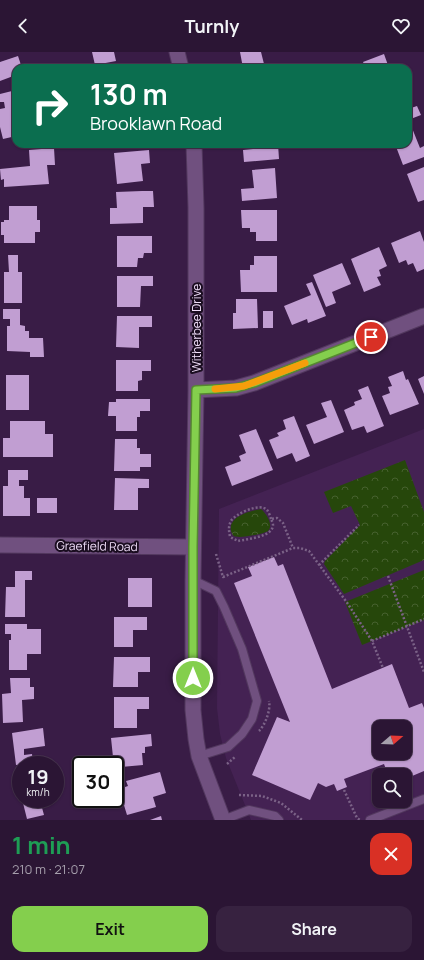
<!DOCTYPE html>
<html lang="en">
<head>
<meta charset="utf-8">
<style>
	body { margin:0; font-family:Manrope,sans-serif; background:#372240; color:#f1f3f6; height:100vh; display:flex; flex-direction:column; font-size:15px; white-space:nowrap }
	* { box-sizing:border-box; margin:0 }
	p { font-size:13px; color:#a69fac }
	.icon { flex:none; width:22px; height:22px; fill:none; stroke:currentColor; stroke-width:2; stroke-linecap:round; stroke-linejoin:round }
	.map { position:relative; height:768px; overflow:hidden }
	.panel { display:flex; flex-direction:column; background:#2b1534; flex:1 }
	.panel>* { flex:none }
	.guide { position:absolute; left:12px; top:12px; width:400px; height:84px; border-radius:12px; box-shadow:0 1px 3px #0004,0 0 0 1px #47344f; background:#0b6e4f; color:#fff; overflow:hidden }
	.needle { width:26px; rotate:71deg }
	.controls { position:absolute; left:372px; top:668px; display:grid; gap:8px }
	.controls a { display:grid; place-items:center; width:40px; height:40px; border-radius:8px; background:#2b1534; box-shadow:0 1px 3px #0004,0 0 0 1px #47344f; font-size:20px }
	.speed { position:absolute; left:12px; top:704px; display:flex; gap:8px; font-size:20px; font-weight:700; text-align:center }
	.speed>* { display:grid; place-content:center; width:52px; height:52px; border-radius:50%; background:#2b1534; box-shadow:0 1px 3px #0004,0 0 0 1px #47344f; line-height:1 }
	.speed small { font-size:10px; font-weight:400 }
	.speed .limit { border:2px solid #111; border-radius:6px; background:#fff; color:#111 }
	.pin { position:absolute; display:grid; place-items:center; width:34px; height:34px; color:#fff; margin:-17px; border:2px solid #fff; border-radius:50%; box-shadow:0 1px 4px #0007 }
	.me { position:absolute; width:44px; margin:-22px; rotate:0deg; stroke-linejoin:round; filter:drop-shadow(0 0 3px #0008) }
	.turn { display:flex; align-items:center; gap:14px; height:84px; padding:0 12px; font-size:18px }
	.turn .icon { width:52px; height:52px; stroke-width:2.5 }
	.turn b { display:block; font-size:28px; line-height:34px }
	.round { display:grid; place-items:center; flex:none; width:42px; height:42px; border-radius:12px; background:#372240 }
	.overview { display:flex; align-items:center; justify-content:space-between; height:68px; padding:0 12px }
	h1 { font-size:24px; font-weight:700; line-height:30px; color:#1e9e55 }
	.button { display:flex; gap:8px; margin-top:auto; padding:8px 12px }
	.button a { flex:1; height:46px; border-radius:12px; background:#84cf4d; color:#111; font-size:16px; font-weight:700; line-height:46px; text-align:center }
	.button a+a { background:#372240; color:#f1f3f6 }
	header { display:flex; justify-content:space-between; align-items:center; height:52px; padding:0 12px; background:#2b1534; font-size:18px; font-weight:700 }
	.map>svg:first-child { display:block }
	.built { fill:#442253; fill-rule:evenodd }
	.forest { fill:url(#forest-crowns) }
	.building { fill:#c19ed2; fill-rule:evenodd }
	.lines { fill:none; stroke-linecap:round; stroke-linejoin:round }
	.service-casing { stroke:#52385e; stroke-width:10 }
	.minor-casing { stroke:#52385e; stroke-width:17 }
	.path { stroke:#7b6287; stroke-width:2.5; stroke-dasharray:2 2; stroke-linecap:butt }
	.service { stroke:#70507f; stroke-width:8 }
	.minor { stroke:#70507f; stroke-width:15 }
	.route-casing { stroke:#568732; stroke-width:10 }
	.route { stroke:#84cf4d; stroke-width:7 }
	.slow { stroke:#f59e0b; stroke-width:7 }
	.labels { text-anchor:middle; dominant-baseline:central; stroke-width:4; stroke-linejoin:round; paint-order:stroke }
	.street-label { font-size:12px; fill:#f2e0fb; stroke:#1a0d20 }
</style>
</head>
<body>
<header><svg class="icon" aria-label="back" viewBox="0 0 24 24"><path d="M15 5l-7 7 7 7"/></svg>Turnly<svg class="icon" aria-label="heart" viewBox="0 0 24 24"><path d="M12 20l-8-8c-3-5 5-10 8-4 3-6 11-1 8 4z"/></svg></header>
<div class="map">
<svg width="424" height="768" viewBox="0 0 424 768">
	<defs>
		<pattern id="forest-crowns" width="20" height="18" patternUnits="userSpaceOnUse"><rect width="20" height="18" fill="#26470b"/><path d="M2 6a3 3 0 1 1 6 0M12 15a3 3 0 1 1 6 0" fill="none" stroke="#46612f"/></pattern>
	</defs>
	<rect width="100%" height="100%" fill="#391c46"/>
	<!-- built -->
	<path class="built" d="M424 377V768H251L226 706 220 682 217 656 219 457ZM379 675H405V701H379ZM379 723H405V749H379Z"/>
	<!-- forest -->
	<path class="forest" d="M405 408 424 460V508L344 542 324 512 325 509 360 473 351 454 333 461 324 440Z
		M261 457C266 461 274 473 268 479 264 482 238 487 234 484 232 483 232 481 231 479 228 464 251 459 261 457Z
		M424 518V568L362 593 345 550Z"/>
	<!-- building -->
	<path class="building" d="M92 0H114L116 9 95 13Z
		M240 0H261L265 16H243Z
		M384 2 389 16H366L363 10Z
		M18 4 22 16H16V23L0 29V10Z
		M16 38V84L3 87 0 75V57L5 56 4 50H0V42Z
		M417 54 421 63 408 68V57Z
		M412 76 420 96 424 94V105L403 113 395 92H408V77Z
		M252 92H278L279 107 244 110 243 98 253 97Z
		M54 96 55 113H47L49 132 4 135V127L1 128 0 117 30 114 29 98Z
		M149 98 150 111 141 112 143 129 117 132 114 101Z
		M424 115V148L418 150 407 122Z
		M275 116 277 146 242 149 241 137 254 136 252 118Z
		M142 139H153L154 155H143V171L110 172V156H117L116 140Z
		M9 154H37V168H40V180H35V191H4V183H1V170H4V168H9Z
		M241 158H277V189H256V180H250V176H242Z
		M420 179 424 190V217L417 220 413 211 408 213 406 208 399 211 391 191Z
		M117 184H152V201H144L143 206H138L137 215H117Z
		M379 195 387 214 379 218 381 224 377 225 381 233 364 240 351 207Z
		M8 203H18V220H22V251H4V220H9Z
		M254 204H277V240H241L240 218H250V213H254Z
		M342 211 351 232 332 240 336 251 326 255 313 223Z
		M117 224H153V234H141L140 255H117Z
		M312 230 326 264 308 271 307 267 292 273 284 254 311 243 306 232Z
		M236 247H257L258 276 233 277V261H236Z
		M3 257H20V273L25 274V279H29V286H43L44 305H30V300L7 299V274H10V267H3Z
		M263 259H273V276H263Z
		M117 264H152V275H139V296L116 295Z
		M116 308H151V319H142V328L138 329V339H116Z
		M403 319 406 328 408 327 419 352 390 363 382 344 390 341 388 335 392 334 388 325Z
		M6 323H29V358H6Z
		M424 324V342L418 327Z
		M368 334 384 374 367 381 364 374 352 378 344 358 355 353 354 350 362 347 358 338Z
		M116 347H150V359H140V365H137V379H116V364H108L109 350H116Z
		M331 348 344 380 314 392 306 373 327 365 321 351Z
		M294 364 310 404 296 410 292 401 277 407 269 388 279 384 277 381 286 377 283 368Z
		M10 369H45V382H53V405H3V386H10Z
		M256 377 273 418 232 434 225 415 241 409 239 404 246 401 239 383Z
		M115 387H137V396H140V402H151V415H140V419H114Z
		M8 418H28V428H19V434H24V446H30V464H3V434H8Z
		M115 426 149 427V436H138V458H114Z
		M37 446H57V461H37Z
		M274 505 278 514 283 512 332 637 392 612 409 656 422 651 424 656V719L405 727V723H388L384 712 344 727 347 735 337 739 334 732 326 735 318 731 310 748 252 723 277 665 290 670 234 531 252 524 248 515ZM379 675H405V701H379Z
		M15 519H32V528H25V565H5L6 535H15Z
		M128 526H152V555H128Z
		M114 565H147V578H133V595H114Z
		M5 572H27V577H41V602H27V618H9V588H11V582H5Z
		M114 605H150V620H138V635H113Z
		M10 626H30V635H34V647L22 648 23 670 3 671 2 642 11 641Z
		M114 645H149V657H137V676H114Z
		M43 676 45 694 24 697V703L32 702 33 711 16 713 12 681Z
		M151 682 152 694 145 695V701H142L143 713 121 715 120 704 113 705 111 686Z
		M160 720 166 741 153 745 156 755 127 763 119 737 128 734 126 729Z
		M21 722V732H20L18 723Z
		M22 747H44L45 751 41 752 44 763 27 767Z
		M161 764 162 768H150Z"/>
	<g class="lines">
		<defs>
			<path id="service" d="M193 528 216 539 224 555 242 597 257 649 252 667 242 682 228 695 199 704
				M223 768 249 758 275 764 279 768
				M370 768 424 747"/>
			<path id="minor" d="M177 0 181 16
				M194 92 196 156V338L193 528V658L196 687 199 704 223 768
				M196 338 236 336 254 331 424 264
				M0 493 193 495"/>
		</defs>
		<!-- service casing -->
		<use href="#service" class="service-casing"/>
		<!-- minor casing -->
		<use href="#minor" class="minor-casing"/>
		<!-- path -->
		<path class="path" d="M271 467C270 464 269 460 267 458 260 450 235 462 231 469 228 475 229 479 230 485L238 489C247 487 273 485 273 473 273 471 272 469 271 467L277 466 283 471 293 496
			M216 502 223 525 293 496H300L309 499 348 552 372 589 383 616
			M319 513 359 473
			M388 524 424 620
			M372 589 424 567
			M259 679C265 673 271 658 269 649
			M227 712 235 705
			M344 738 357 766 360 768
			M239 743 262 744 281 751 302 768"/>
		<!-- service -->
		<use href="#service" class="service"/>
		<!-- minor -->
		<use href="#minor" class="minor"/>
	</g>
	<g class="lines">
		<defs>
			<path id="route" d="M193 626V495L196 338 236 336 254 331 371 285"/>
		</defs>
		<!-- route casing -->
		<use href="#route" class="route-casing"/>
		<!-- route -->
		<use href="#route" class="route"/>
		<!-- slow -->
		<path class="slow" d="M215 337 244 334 305 311"/>
	</g>
	<g class="labels">
		<!-- street labels -->
		<g class="street-label">
			<text transform="translate(196 276) rotate(-90)">Witherbee Drive</text>
			<text transform="translate(97 494) rotate(1)">Graefield Road</text>
		</g>
	</g>
</svg>
<div class="controls">
<a><svg class="needle" viewBox="-14 -14 28 28"><path d="M0-13l5 13h-10z" fill="#e53935"/><path d="M0 13l5-13h-10z" fill="#a69fac"/></svg></a>
<a><svg class="icon" aria-label="search" viewBox="0 0 24 24"><circle cx="10" cy="10" r="6"/><path d="M15 15l6 6"/></svg></a>
</div>
<div class="speed"><div>19<small>km/h</small></div><div class="limit">30</div></div>
<div class="pin" style="left:371px;top:285px;background:#d93025"><svg class="icon" aria-label="arrive" viewBox="0 0 24 24"><path d="M6 21V4h12l-3 4 3 4H6"/></svg></div>
<svg class="me" style="left:193px;top:626px" viewBox="-20 -20 40 40"><circle r="17" fill="#84cf4d" stroke="#fff" stroke-width="3"/><path d="M0-11L8 9 0 5-8 9z" fill="#fff"/></svg>
<div class="guide">
<div class="turn"><svg class="icon" aria-label="right" viewBox="0 0 24 24"><path d="M7 20v-9h11M14 6l5 5-5 5"/></svg><div><b>130 m</b>Brooklawn Road</div></div>
</div>
</div>
<section class="panel">
<div class="overview"><div><h1>1 min</h1><p>210 m · 21:07</p></div><a class="round" style="background:#d93025;color:#fff"><svg class="icon" aria-label="close" viewBox="0 0 24 24"><path d="M6 6l12 12M18 6L6 18"/></svg></a></div>
<div class="button"><a>Exit</a><a>Share</a></div>
</section>
</body>
</html>
